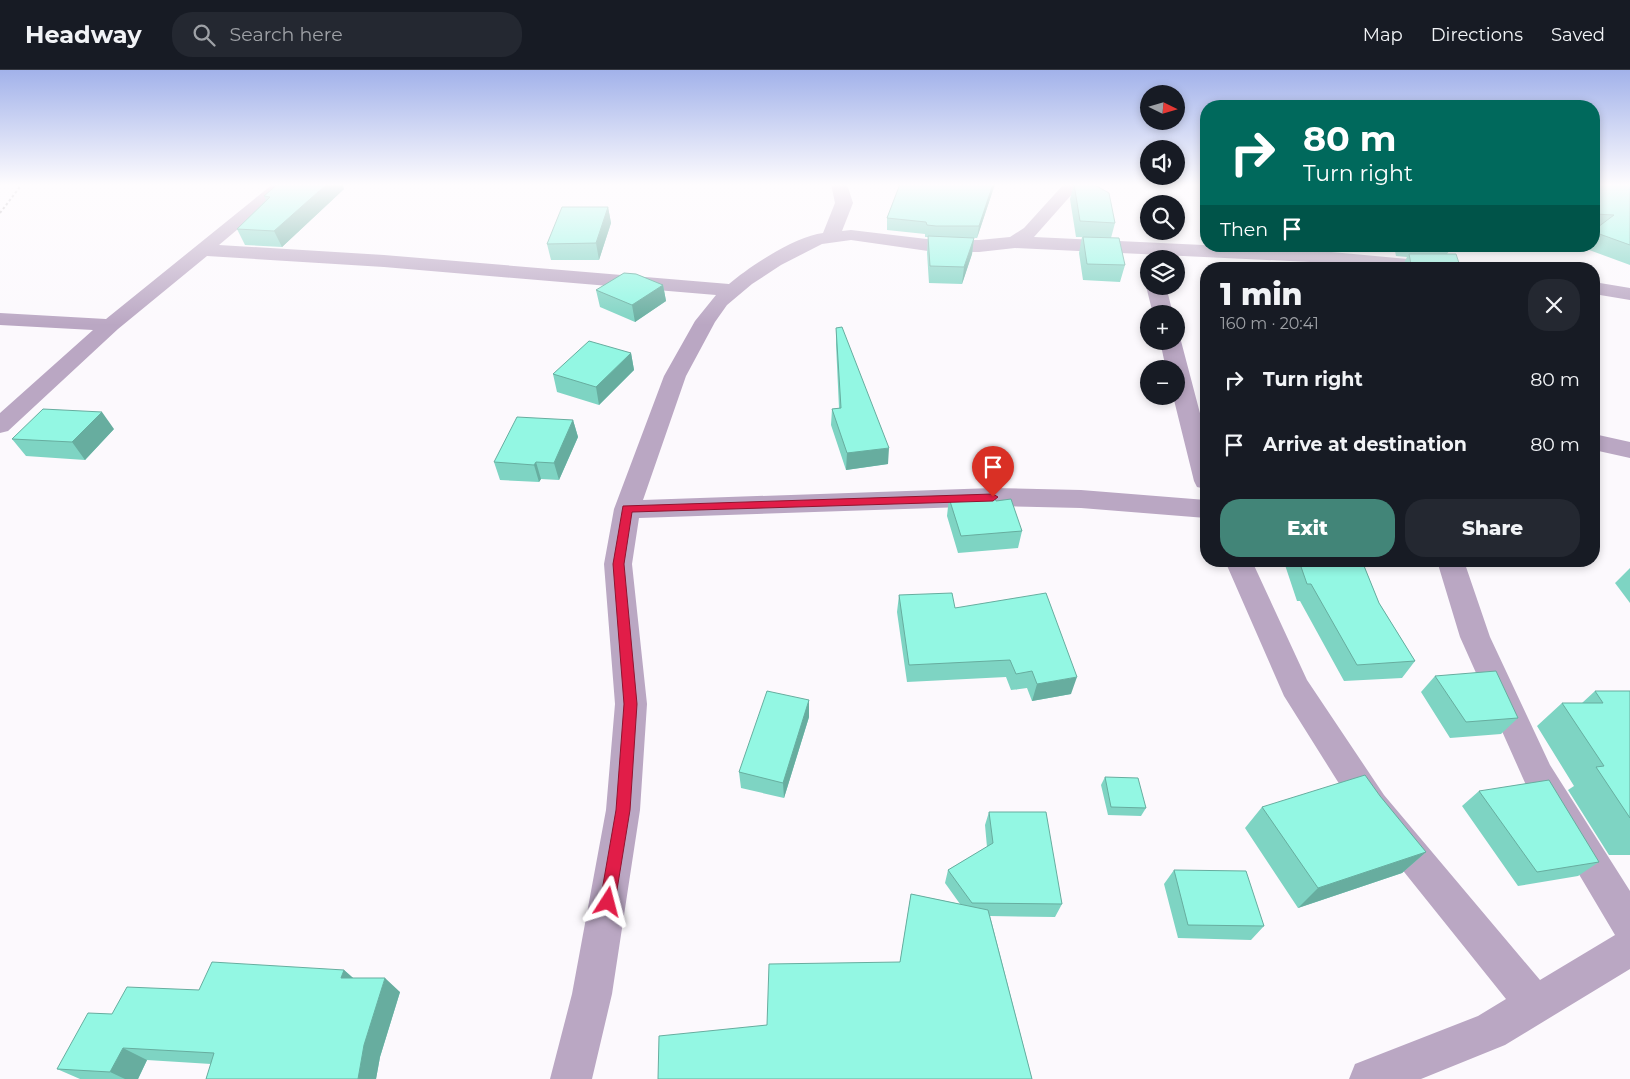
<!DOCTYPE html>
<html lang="en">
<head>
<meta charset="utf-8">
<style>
	body { margin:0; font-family:Montserrat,sans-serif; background:#242831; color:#f1f3f6; height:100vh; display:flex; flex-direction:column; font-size:19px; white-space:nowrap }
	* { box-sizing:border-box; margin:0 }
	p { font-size:16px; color:#9ea1a6 }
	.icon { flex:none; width:28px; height:28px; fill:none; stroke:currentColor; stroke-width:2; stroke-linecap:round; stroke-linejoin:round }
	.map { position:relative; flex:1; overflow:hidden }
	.panel { position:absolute; left:1200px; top:192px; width:400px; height:305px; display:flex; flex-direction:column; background:#171b24; border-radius:20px; box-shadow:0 2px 8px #0003 }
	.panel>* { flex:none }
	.hud { position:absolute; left:1200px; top:30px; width:400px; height:152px; border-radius:20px; box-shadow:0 2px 8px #0003; background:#00695c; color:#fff; overflow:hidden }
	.needle { width:32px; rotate:95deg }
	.controls { position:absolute; left:1140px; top:15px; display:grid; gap:10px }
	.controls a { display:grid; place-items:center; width:45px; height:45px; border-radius:50%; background:#171b24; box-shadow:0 2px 8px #0003; font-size:25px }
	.pin { position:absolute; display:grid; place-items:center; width:42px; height:42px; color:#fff; margin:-51px -21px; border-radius:50% 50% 50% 0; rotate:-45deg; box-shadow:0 0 5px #0007 }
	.pin .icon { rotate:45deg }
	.me { position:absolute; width:55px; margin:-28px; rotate:9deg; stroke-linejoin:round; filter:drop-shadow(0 0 4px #0008) }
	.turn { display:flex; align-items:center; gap:18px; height:105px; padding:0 20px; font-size:22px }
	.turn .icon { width:65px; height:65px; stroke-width:2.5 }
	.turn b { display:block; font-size:35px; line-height:42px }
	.then { display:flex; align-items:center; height:48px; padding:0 20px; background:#0003; gap:10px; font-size:19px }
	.round { display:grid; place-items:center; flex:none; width:52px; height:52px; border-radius:20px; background:#242831 }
	.head { display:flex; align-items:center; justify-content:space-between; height:85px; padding:0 20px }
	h1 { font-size:30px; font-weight:800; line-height:38px }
	.primary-button { display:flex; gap:10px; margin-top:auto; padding:10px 20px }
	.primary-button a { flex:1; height:58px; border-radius:20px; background:#428578; color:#fff; font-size:20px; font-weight:800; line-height:58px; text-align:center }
	.primary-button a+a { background:#242831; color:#f1f3f6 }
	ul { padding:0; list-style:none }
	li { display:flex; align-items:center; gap:15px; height:65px; padding:0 20px }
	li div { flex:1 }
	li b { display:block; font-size:19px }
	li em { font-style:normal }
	header { display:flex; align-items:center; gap:30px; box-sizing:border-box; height:70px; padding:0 25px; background:#171b24; border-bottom:1px solid #363941 }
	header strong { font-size:24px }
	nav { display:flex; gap:28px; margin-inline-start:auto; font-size:18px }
	.search { width:350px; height:45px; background:#242831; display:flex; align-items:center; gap:12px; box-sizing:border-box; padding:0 18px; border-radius:20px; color:#9ea1a6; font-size:19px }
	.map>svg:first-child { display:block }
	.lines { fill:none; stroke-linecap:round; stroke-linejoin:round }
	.path { stroke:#9e9a9f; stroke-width:2; stroke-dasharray:2.5 2.5; stroke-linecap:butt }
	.minor { fill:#baa7c3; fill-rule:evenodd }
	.wall { fill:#7ed4c3 }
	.shaded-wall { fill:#67ad9f }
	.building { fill:#93f7e3; stroke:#67ad9f }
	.route { fill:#e11d48; stroke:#92132f }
</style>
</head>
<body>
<header>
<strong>Headway</strong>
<div class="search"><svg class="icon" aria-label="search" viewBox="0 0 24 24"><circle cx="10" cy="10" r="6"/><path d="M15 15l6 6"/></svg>Search here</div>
<nav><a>Map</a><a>Directions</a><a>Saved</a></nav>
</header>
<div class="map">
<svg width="1630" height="1009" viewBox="0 0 1630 1009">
	<rect width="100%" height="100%" fill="#fcf9fd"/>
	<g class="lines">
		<!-- path -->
		<path class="path" d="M0 143 22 114"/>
		<!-- minor -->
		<path class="minor" d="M273 114H291L219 175 384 185 729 214C750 196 796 166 823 163L835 133 831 114H847L853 133 842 161 851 160 935 170H979L1010 167 1024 158 1064 114H1081L1034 167 1310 180 1451 193 1458 195 1460 199H1387L1310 192 1015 178 979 182H935L851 170 822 174 781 195 752 214 727 235 715 252 686 306 643 430 993 418 1081 420 1206 430V448L1081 438 993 436 639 448 632 494 647 634 640 740 612 924 592 1009H550L572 924 606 740 615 634 604 494 614 439 664 306 695 251 716 225 384 197 207 186 118 259 8 361 0 363V343L93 260 0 255V243L106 249Z
			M1149 212V216H1166L1173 244H1153L1146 216Z
			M1594 212 1630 218V230L1594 224Z
			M1176 266 1181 271 1206 366V419L1197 417 1194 411 1173 326H1176V299H1166L1160 271H1176Z
			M1594 364 1630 372V388L1594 380Z
			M1225 491H1252L1307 610 1384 725 1540 910 1615 865 1526 715 1460 567 1437 491H1464L1490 567 1550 695 1630 821V899L1505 975 1421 1009H1349L1355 994 1478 946 1506 929 1360 747 1284 626Z"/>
	</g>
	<!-- wall -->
	<path class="wall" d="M900 114H995L977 168H974L972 184 962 214 929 213 927 183 928 167H925V164L887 160V148Z
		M1074 114 1115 153 1111 168 1125 195 1120 212 1083 210 1079 183 1082 167H1076L1070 129Z
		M1594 114H1630V195L1581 177 1582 176H1594Z
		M344 119 282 177 245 175 237 159 266 130 264 126Z
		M608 137 611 153 599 190H551L547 174Z
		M1394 176H1473V177H1452L1447 184 1461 199H1401L1407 187 1396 186Z
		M663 215 666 231 635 252 600 237 596 220Z
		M836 258 888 394 846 400 831 355 832 339 839 338 836 274Z
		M631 283 634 300 599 335 557 322 553 304Z
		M573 350 578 367 559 410 541 409 539 412 500 410 494 392Z
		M114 359 85 390 26 386 12 369Z
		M949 428 996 431 1022 461 1018 478 958 483 947 446Z
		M1287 491H1362L1379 533 1415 591 1402 608 1344 611 1300 531H1297L1285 495Z
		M1630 498V533L1615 513Z
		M899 525 955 538 1071 624 1032 631 1027 618 1011 620 1006 607 907 612 897 542Z
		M1435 606 1518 648 1501 664 1450 668 1421 622Z
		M1595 621H1630V785H1609L1568 720 1574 716 1537 656 1562 633H1582Z
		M809 630V647L784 728 741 718 739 702Z
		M1105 707 1146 738 1141 746 1108 745 1101 715Z
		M1479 721 1599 792 1578 806 1518 816 1462 736Z
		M1380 726 1426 782 1402 803 1298 838 1245 758 1262 737Z
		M989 742 1062 834 1055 847 990 846 1032 1009 767 955 900 892 911 824 960 834 945 813 948 800 987 777 985 755Z
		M1174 800 1264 856 1251 870 1178 868 1164 814Z
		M344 900 353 908 400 922 380 987 376 1009H206L211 994 147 990 138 1009H80L57 999 199 920Z"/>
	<!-- shaded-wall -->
	<path class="shaded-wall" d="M327 114H343L344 119 282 177 274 161Z
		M993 114H995L977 168 979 156Z
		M608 137 611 153 599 190 596 173Z
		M974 168 972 184 962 214 964 197Z
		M663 215 666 231 635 252 632 235Z
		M631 283 634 300 599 335 596 317Z
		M102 342 114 359 85 390 72 372Z
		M573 350 578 367 559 410 554 393Z
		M889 378 888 394 846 400 847 383Z
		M536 392 541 409 539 412 534 395Z
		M1077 607 1071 624 1032 631 1037 614Z
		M809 630V647L784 728 783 713Z
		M1426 782 1402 803 1298 838 1318 818Z
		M344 900 360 914 341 908Z
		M385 908 400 922 380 987 376 1009H358L364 975Z
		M123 978 147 990 138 1009H125L110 1002Z"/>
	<!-- building -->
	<path class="building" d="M278 114H327L274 161 237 159 270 127 264 126Z
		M900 114H993L979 156H936L927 155 926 152 887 148Z
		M1074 114H1093L1109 123 1115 153 1080 151Z
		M1594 114H1630V175L1594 162V160L1614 145 1594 144Z
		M562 137H608L596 173 547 174Z
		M928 166 974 168 964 197 930 196Z
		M1083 167 1119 168 1125 195 1087 194Z
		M1409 184H1456L1461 199H1412Z
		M624 203 636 204 663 215 632 235 596 220Z
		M842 257 889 378 847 383 832 339 841 338 836 258Z
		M589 271 631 283 596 317 553 304Z
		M43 339 102 342 72 372 12 369Z
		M517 347 573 350 554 393 536 392 534 395 494 392Z
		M994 425 996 431 1011 429 1022 461 961 466 949 428Z
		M1299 491H1362L1379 533 1415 591 1357 595 1311 514H1307Z
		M952 523 955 538 1046 523 1077 607 1037 614 1032 601 1016 604 1010 590 909 595 899 525Z
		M1496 601 1518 648 1466 652 1435 606Z
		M767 621 809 630 783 713 739 702Z
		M1595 621H1630V748L1596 697 1604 696 1562 633H1603Z
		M1365 705 1380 726 1426 782 1318 818 1262 737Z
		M1105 707 1138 708 1146 738 1111 737Z
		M1549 710 1599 792 1537 802 1479 721Z
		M989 742H1046L1062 834 972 833 948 800 993 773Z
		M1174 800 1246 801 1264 856 1188 855Z
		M911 824 988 840 1032 1009H658L659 966 767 955 769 894 900 892Z
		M212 892 344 900 341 908H385L364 975 358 1009H206L214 983 123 978 110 1002 57 999 88 943 112 944 127 917 199 920Z"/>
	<!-- sky -->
	<linearGradient id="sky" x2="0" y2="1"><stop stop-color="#a2b2ea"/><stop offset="0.45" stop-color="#fefcfe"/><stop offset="1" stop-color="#fefcfe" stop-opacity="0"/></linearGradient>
	<rect width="1630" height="255" fill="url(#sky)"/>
	<!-- route -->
	<path class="route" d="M993 424 998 427 993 431 632 442 624 494 637 634 630 740 615 832 613 837 608 840 602 837 600 832 616 740 624 634 613 494 623 436Z"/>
</svg>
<div class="controls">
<a><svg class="needle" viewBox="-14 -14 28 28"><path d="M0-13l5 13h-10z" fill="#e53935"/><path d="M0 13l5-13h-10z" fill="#9ea1a6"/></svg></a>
<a><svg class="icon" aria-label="sound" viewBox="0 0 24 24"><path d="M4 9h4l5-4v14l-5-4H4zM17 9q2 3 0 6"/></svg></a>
<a><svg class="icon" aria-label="search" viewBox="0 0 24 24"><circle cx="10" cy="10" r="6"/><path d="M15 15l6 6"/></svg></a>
<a><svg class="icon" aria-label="layers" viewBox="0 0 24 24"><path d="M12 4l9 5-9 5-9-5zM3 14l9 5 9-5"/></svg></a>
<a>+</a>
<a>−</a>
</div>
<div class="pin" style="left:993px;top:427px;background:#d93025"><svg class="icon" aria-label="arrive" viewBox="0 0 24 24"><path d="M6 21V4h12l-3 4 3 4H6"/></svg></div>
<svg class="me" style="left:608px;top:832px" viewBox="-20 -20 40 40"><path d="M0-17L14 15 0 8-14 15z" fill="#e11d48" stroke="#fff" stroke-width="4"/></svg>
<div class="hud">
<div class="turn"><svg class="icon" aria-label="right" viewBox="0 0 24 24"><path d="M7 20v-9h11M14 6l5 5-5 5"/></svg><div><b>80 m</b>Turn right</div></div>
<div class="then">Then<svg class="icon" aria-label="arrive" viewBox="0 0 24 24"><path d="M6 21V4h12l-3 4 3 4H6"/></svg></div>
</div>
<section class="panel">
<div class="head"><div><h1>1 min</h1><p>160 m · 20:41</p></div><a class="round"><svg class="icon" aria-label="close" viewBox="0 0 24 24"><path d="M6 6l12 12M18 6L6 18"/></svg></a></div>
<ul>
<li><svg class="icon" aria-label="right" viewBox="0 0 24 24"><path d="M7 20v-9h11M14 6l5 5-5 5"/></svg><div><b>Turn right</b></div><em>80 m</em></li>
<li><svg class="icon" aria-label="arrive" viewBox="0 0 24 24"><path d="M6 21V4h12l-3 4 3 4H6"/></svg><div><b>Arrive at destination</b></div><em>80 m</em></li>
</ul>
<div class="primary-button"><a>Exit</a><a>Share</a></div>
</section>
</div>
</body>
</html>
